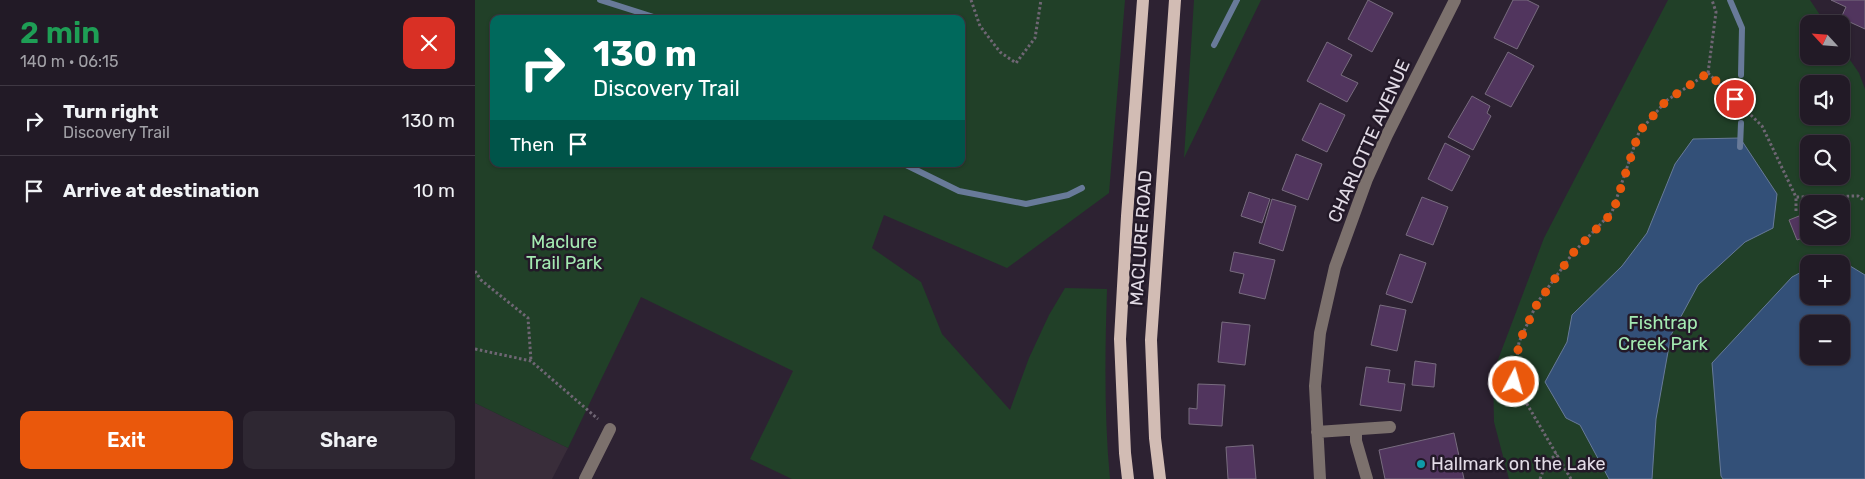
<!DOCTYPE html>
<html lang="en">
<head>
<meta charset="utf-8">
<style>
	body { margin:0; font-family:Rubik,sans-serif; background:#2e2732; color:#f1f3f6; height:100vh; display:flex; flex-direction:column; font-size:19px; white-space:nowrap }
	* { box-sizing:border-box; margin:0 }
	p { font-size:16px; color:#a2a1a7 }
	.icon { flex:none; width:28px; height:28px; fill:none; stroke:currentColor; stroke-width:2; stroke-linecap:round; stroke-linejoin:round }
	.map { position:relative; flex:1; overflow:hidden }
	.panel { display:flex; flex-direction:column; background:#221a26; width:475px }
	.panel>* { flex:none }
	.top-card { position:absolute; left:15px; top:15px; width:475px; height:152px; border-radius:10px; box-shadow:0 1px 4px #0004,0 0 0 1px #3f3843; background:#00695c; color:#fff; overflow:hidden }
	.needle { width:32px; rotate:296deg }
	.fabs { position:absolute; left:1325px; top:15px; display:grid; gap:10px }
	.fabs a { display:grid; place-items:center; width:50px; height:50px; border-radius:10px; background:#221a26; box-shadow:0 1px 4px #0004,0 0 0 1px #3f3843; font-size:25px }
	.pin { position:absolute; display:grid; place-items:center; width:42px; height:42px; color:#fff; margin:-21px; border:2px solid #fff; border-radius:50%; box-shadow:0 1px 5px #0007 }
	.me { position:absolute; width:55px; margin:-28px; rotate:6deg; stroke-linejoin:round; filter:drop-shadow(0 0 4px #0008) }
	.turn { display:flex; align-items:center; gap:18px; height:105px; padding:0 20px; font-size:22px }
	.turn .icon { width:65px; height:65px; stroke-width:2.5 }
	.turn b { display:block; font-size:35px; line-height:42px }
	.then { display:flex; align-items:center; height:48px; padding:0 20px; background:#0003; gap:10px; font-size:19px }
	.round { display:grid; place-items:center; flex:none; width:52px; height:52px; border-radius:10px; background:#2e2732 }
	.headline { display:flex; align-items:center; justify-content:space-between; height:85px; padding:0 20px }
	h1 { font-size:30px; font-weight:600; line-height:38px; color:#1e9e55 }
	.primary-button { display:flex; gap:10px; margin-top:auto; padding:10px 20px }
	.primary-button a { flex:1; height:58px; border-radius:10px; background:#ea580c; color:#fff; font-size:20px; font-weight:600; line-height:58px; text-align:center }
	.primary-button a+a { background:#2e2732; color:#f1f3f6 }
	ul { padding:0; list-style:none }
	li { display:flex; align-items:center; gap:15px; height:70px; padding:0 20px; border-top:1px solid #3f3843 }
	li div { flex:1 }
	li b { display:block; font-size:19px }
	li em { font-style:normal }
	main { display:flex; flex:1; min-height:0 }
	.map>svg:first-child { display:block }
	.industrial { fill:#392d3a }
	.green { fill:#214028; fill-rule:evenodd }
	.water { fill:#335078; stroke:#687a99; fill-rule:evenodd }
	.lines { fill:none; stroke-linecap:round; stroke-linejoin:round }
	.stream { stroke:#687a99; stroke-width:6 }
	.building { fill:#51355e; stroke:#786c7f }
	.path { stroke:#6f6674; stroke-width:3; stroke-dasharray:2.5 2.5; stroke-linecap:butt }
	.minor { stroke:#7c716d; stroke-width:12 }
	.major { stroke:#d2bcb4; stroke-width:12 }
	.route { stroke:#ea580c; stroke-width:9; stroke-dasharray:0 16.2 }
	.culture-dot { fill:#0f9aa8; stroke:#231928; stroke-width:2 }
	.labels { text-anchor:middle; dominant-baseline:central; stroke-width:5; stroke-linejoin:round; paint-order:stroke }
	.street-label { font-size:18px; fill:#e2dbe6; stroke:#231928 }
	.park-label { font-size:18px; fill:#a4eab2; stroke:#231928 }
	.poi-label { font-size:18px; fill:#e2dbe6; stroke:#231928; text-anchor:start }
</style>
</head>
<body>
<main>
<section class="panel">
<div class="headline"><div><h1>2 min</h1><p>140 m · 06:15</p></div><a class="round" style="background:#d93025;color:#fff"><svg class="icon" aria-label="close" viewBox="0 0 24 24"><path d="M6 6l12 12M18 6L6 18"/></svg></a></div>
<ul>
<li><svg class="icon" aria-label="right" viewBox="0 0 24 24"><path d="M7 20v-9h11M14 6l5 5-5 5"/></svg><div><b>Turn right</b><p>Discovery Trail</p></div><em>130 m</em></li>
<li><svg class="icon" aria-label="arrive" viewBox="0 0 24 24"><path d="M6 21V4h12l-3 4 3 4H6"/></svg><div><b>Arrive at destination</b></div><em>10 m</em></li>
</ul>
<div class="primary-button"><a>Exit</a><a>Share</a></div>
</section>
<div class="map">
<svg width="1390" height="479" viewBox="0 0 1390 479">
	<rect width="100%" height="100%" fill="#2d2232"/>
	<!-- industrial -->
	<path class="industrial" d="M0 403 93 448 77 479H0Z"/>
	<!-- green -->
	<path class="green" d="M0 0H650L634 193 532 268 409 215 397 248 446 282 467 334 535 410 554 358 574 315 590 288 632 289C630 352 629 416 635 479H317L275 459 318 371 166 297 93 448 0 403ZM19 19H486V164H19Z
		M719 0H786L709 158Z
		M1193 0H1335L1351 24H1334V56H1366V47L1384 73 1390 89V479H1034L1019 422 1018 373 1069 238ZM1334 84H1366V116H1334ZM1334 144H1366V176H1334ZM1334 204H1366V236H1334ZM1334 264H1366V296H1334ZM1334 324H1366V356H1334Z"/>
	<!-- water -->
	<path class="water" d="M1265 138 1302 194 1298 228 1270 242 1223 285 1196 335 1181 419 1177 479H1134L1105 425 1091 418 1070 382 1092 342 1097 315 1147 266 1172 233 1200 164 1218 139Z
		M1357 255 1390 275V479H1248L1246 476 1237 363 1317 277 1334 268V296H1366V264H1342ZM1334 324H1366V356H1334Z"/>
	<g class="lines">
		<!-- stream -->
		<path class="stream" d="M125 0 185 19
			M1255 0 1267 28 1266 75
			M739 45 762 0
			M1265 147 1266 123
			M429 164 484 191 551 204 593 195 607 188"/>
	</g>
	<!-- building -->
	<path class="building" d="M893 0 918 13 897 52 873 39Z
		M1038 0H1052L1064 6 1042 49 1019 38Z
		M1356 0H1390V29L1366 18 1371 7Z
		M852 42 877 55 866 75 883 83 872 102 832 81Z
		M1033 52 1059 66 1036 107 1010 94Z
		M997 96 1015 106 1012 113 1016 116 998 150 973 137Z
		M845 103 870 115 852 152 827 140Z
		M970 143 995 156 977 191 953 179Z
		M821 154 847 164 833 200 807 190Z
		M774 192 795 199 787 223 766 216Z
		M947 197 973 207 958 245 931 235Z
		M797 199 821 206 808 251 784 243Z
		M1324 216 1333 236 1322 240 1314 220Z
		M759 252 800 260 790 299 764 293 769 274 755 271Z
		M925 254 951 263 937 303 911 294Z
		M905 305 931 310 922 351 896 345Z
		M747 322 775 325 770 365 743 362Z
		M940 361 961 364 959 387 937 385Z
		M891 367 915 370 913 382 930 384 926 411 885 405Z
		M723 384 750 385 747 426 714 424V408L722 409Z
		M979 433 989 479H910L904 450Z
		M778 445 781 479H753L751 447Z"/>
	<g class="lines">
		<!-- path -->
		<path class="path" d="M496 0 505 26 525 52 541 63 560 38 566 0
			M1233 73 1287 126 1321 197 1383 196 1390 201
			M1233 73 1241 12 1237 0
			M1321 211V197
			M0 271 6 280 53 318 56 361
			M0 349 56 361 123 419
			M1065 479 1071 463 1082 454
			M1096 479 1039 382 1044 342 1062 303 1098 253 1137 212 1164 132 1191 101 1233 73"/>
		<!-- minor -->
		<path class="minor" d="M881 430V441L892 479
			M842 432 915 427
			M110 479 135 429
			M845 479 840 386 845 333 860 267 892 179 912 135 980 0"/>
		<!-- major -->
		<path class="major" d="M653 479 650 453 645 339 652 216 668 0
			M685 479 680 438 676 340 700 0"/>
	</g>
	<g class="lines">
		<!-- route -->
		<path class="route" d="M1039 382 1044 342 1062 304 1098 253 1138 212 1164 132 1191 101 1233 73 1260 99"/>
	</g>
	<!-- markers -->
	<circle class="culture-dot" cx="946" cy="464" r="5"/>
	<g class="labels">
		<!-- street labels -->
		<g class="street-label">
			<text transform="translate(894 141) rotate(-66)">CHARLOTTE AVENUE</text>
			<text transform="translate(666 238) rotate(-86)">MACLURE ROAD</text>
		</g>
		<!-- park labels -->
		<g class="park-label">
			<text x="89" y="242">Maclure<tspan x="89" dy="21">Trail Park</tspan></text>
			<text x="1188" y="323">Fishtrap<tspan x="1188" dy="21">Creek Park</tspan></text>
		</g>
		<!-- poi labels -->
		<g class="poi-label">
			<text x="956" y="464">Hallmark on the Lake</text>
		</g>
	</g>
</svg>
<div class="fabs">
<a><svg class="needle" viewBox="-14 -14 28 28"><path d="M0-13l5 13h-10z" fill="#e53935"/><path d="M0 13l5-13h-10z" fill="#a2a1a7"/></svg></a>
<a><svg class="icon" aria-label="sound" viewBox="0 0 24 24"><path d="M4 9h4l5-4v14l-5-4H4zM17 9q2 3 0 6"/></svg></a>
<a><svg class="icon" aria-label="search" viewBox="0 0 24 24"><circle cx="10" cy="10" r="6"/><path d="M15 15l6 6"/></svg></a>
<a><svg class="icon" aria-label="layers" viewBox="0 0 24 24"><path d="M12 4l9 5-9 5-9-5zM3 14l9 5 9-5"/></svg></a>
<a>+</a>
<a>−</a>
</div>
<div class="pin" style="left:1260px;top:99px;background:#d93025"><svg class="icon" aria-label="arrive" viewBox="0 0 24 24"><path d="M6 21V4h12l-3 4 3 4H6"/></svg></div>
<svg class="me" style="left:1039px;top:382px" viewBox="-20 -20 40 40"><circle r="17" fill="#ea580c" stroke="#fff" stroke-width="3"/><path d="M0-11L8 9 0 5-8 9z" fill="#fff"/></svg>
<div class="top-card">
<div class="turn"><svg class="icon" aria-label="right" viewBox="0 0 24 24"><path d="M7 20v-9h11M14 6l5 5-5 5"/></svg><div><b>130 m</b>Discovery Trail</div></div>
<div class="then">Then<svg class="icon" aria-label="arrive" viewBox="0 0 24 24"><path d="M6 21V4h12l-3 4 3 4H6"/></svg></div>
</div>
</div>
</main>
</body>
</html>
